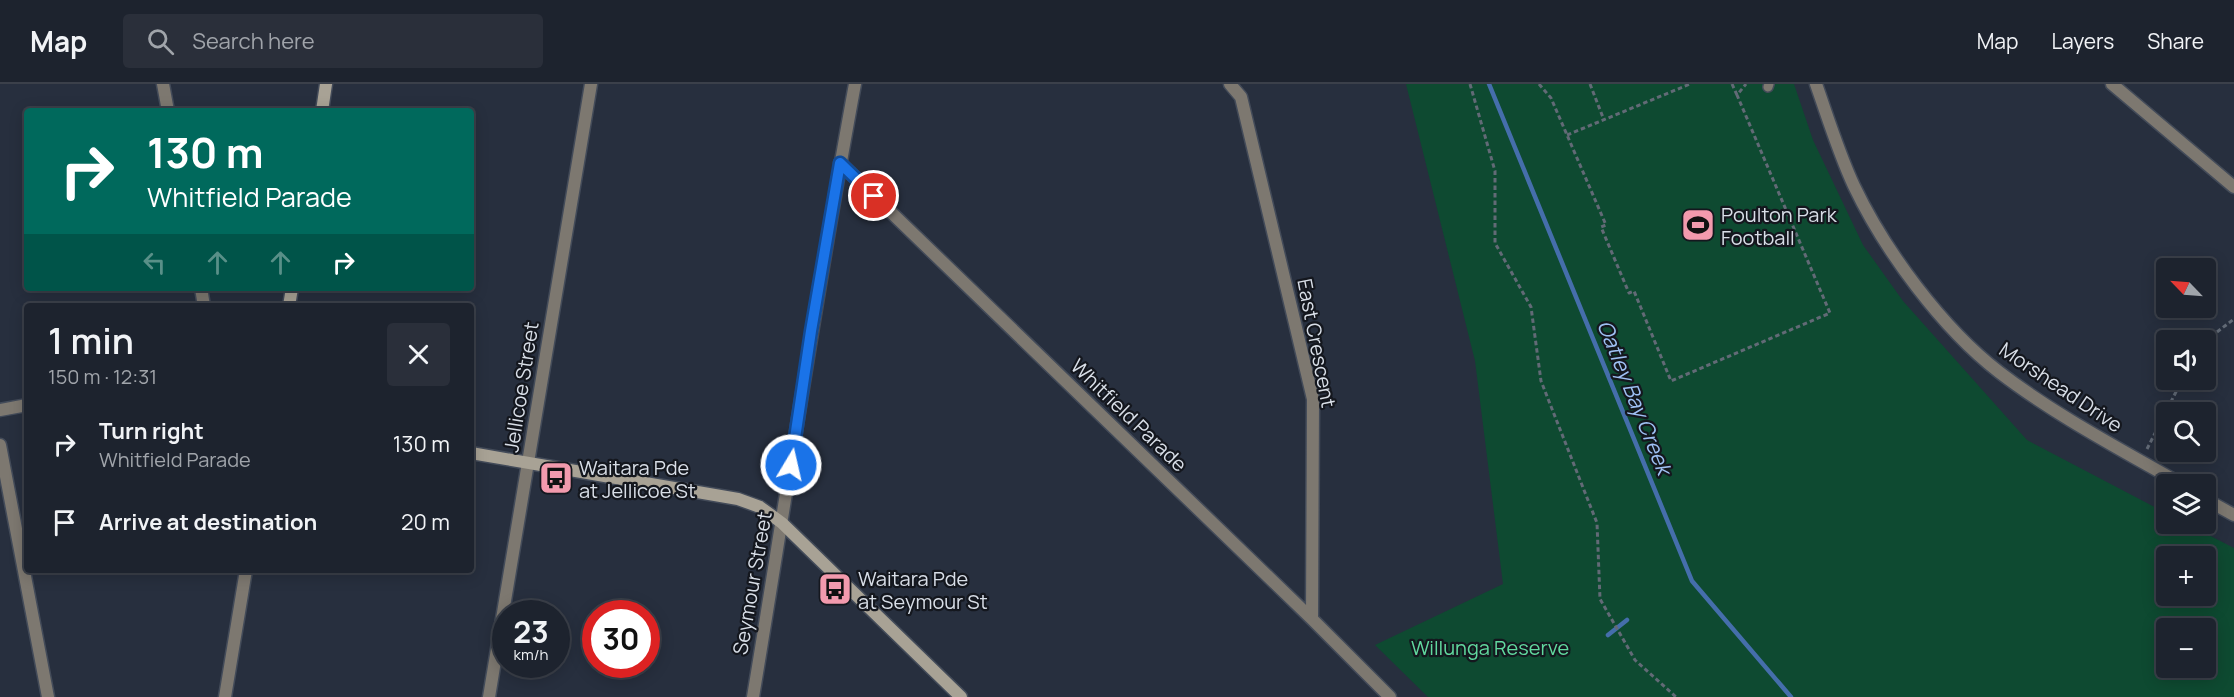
<!DOCTYPE html>
<html lang="en">
<head>
<meta charset="utf-8">
<style>
	body { margin:0; font-family:Manrope,sans-serif; background:#2a2f3a; color:#f1f3f6; height:100vh; display:flex; flex-direction:column; font-size:22px; white-space:nowrap }
	* { box-sizing:border-box; margin:0 }
	p { font-size:20px; color:#a0a4aa }
	.icon { flex:none; width:33px; height:33px; fill:none; stroke:currentColor; stroke-width:2; stroke-linecap:round; stroke-linejoin:round }
	.map { position:relative; flex:1; overflow:hidden }
	.details { position:absolute; left:24px; top:219px; width:450px; height:270px; display:flex; flex-direction:column; background:#1d232e; border-radius:6px; box-shadow:0 3px 15px #0003,0 0 0 2px #3b404a }
	.details>* { flex:none }
	.guide { position:absolute; left:24px; top:24px; width:450px; height:183px; border-radius:6px; box-shadow:0 3px 15px #0003,0 0 0 2px #3b404a; background:#00695c; color:#fff; overflow:hidden }
	.needle { width:39px; rotate:295deg }
	.buttons { position:absolute; left:2156px; top:174px; display:grid; gap:12px }
	.buttons a { display:grid; place-items:center; width:60px; height:60px; border-radius:6px; background:#1d232e; box-shadow:0 3px 15px #0003,0 0 0 2px #3b404a; font-size:30px }
	.speed { position:absolute; left:492px; top:516px; display:flex; gap:12px; font-size:30px; font-weight:700; text-align:center }
	.speed>* { display:grid; place-content:center; width:78px; height:78px; border-radius:50%; background:#1d232e; box-shadow:0 3px 15px #0003,0 0 0 2px #3b404a; line-height:1 }
	.speed small { font-size:15px; font-weight:400 }
	.speed .limit { border:9px solid #d22; background:#fff; color:#111 }
	.pin { position:absolute; display:grid; place-items:center; width:51px; height:51px; color:#fff; margin:-26px; border:3px solid #fff; border-radius:50%; box-shadow:0 2px 6px #0007 }
	.me { position:absolute; width:66px; margin:-33px; rotate:9deg; stroke-linejoin:round; filter:drop-shadow(0 0 4px #0008) }
	.turn { display:flex; align-items:center; gap:21px; height:126px; padding:0 24px; font-size:27px }
	.turn .icon { width:78px; height:78px; stroke-width:2.5 }
	.turn b { display:block; font-size:42px; line-height:51px }
	.lanes { display:flex; align-items:center; height:57px; padding:0 24px; background:#0003; justify-content:center; gap:30px; direction:ltr }
	.lanes .off { opacity:.35 }
	.round { display:grid; place-items:center; flex:none; width:63px; height:63px; border-radius:6px; background:#2a2f3a }
	.head { display:flex; align-items:center; justify-content:space-between; height:102px; padding:0 24px }
	h1 { font-size:36px; font-weight:600; line-height:45px }
	ul { padding:0; list-style:none }
	li { display:flex; align-items:center; gap:18px; height:78px; padding:0 24px }
	li div { flex:1 }
	li b { display:block; font-size:22px }
	li em { font-style:normal }
	header { display:flex; align-items:center; gap:36px; box-sizing:border-box; height:84px; padding:0 30px; background:#1d232e; border-bottom:2px solid #3b404a }
	header strong { font-size:28px }
	nav { display:flex; gap:33px; margin-inline-start:auto; font-size:21px }
	.search { width:420px; height:54px; background:#2a2f3a; display:flex; align-items:center; gap:15px; box-sizing:border-box; padding:0 21px; border-radius:6px; color:#a0a4aa; font-size:22px }
	.map>svg:first-child { display:block }
	.green { fill:#0e4a31; fill-rule:evenodd }
	.lines { fill:none; stroke-linecap:round; stroke-linejoin:round }
	.stream { stroke:#456eab; stroke-width:4.5 }
	.lane-casing { stroke:#434b59; stroke-width:12 }
	.street-casing { stroke:#434b59; stroke-width:15 }
	.secondary-casing { stroke:#434b59; stroke-width:15 }
	.path { stroke:#626a76; stroke-width:3; stroke-dasharray:4.5 3; stroke-linecap:butt }
	.lane { stroke:#7d7870; stroke-width:9 }
	.street { stroke:#7d7870; stroke-width:12 }
	.secondary { stroke:#a8a295; stroke-width:12 }
	.route-casing { stroke:#114b97; stroke-width:15 }
	.route { stroke:#1a73e8; stroke-width:10 }
	.labels { text-anchor:middle; dominant-baseline:central; stroke-width:4.5; stroke-linejoin:round; paint-order:stroke }
	.poi-label { font-size:20px; fill:#d8dee7; stroke:#14171e; text-anchor:start }
	.street-label { font-size:20px; fill:#d8dee7; stroke:#14171e }
	.park-label { font-size:20px; fill:#61d99f; stroke:#14171e }
	.water-label { font-size:21px; font-style:italic; fill:#9ec0f3; stroke:#14171e }
</style>
</head>
<body>
<header>
<strong>Map</strong>
<div class="search"><svg class="icon" aria-label="search" viewBox="0 0 24 24"><circle cx="10" cy="10" r="6"/><path d="M15 15l6 6"/></svg>Search here</div>
<nav><a>Map</a><a>Layers</a><a>Share</a></nav>
</header>
<div class="map">
<svg width="2234" height="613" viewBox="0 0 2234 613">
	<rect width="100%" height="100%" fill="#272f3e"/>
	<!-- green -->
	<path class="green" d="M1406 0H1794L1813 56 1863 161 1903 217 2027 356 2166 429V440H2187L2234 464V613H1428L1375 561 1503 500 1475 277ZM2166 472H2205V512H2166ZM2166 544H2205V584H2166Z"/>
	<g class="lines">
		<!-- stream -->
		<path class="stream" d="M1489 0 1692 497 1791 613
			M1608 551 1627 536"/>
		<defs>
			<path id="lane" d="M1768 3 1769 0"/>
			<path id="street" d="M163 0 168 27
				M1230 0 1241 13 1313 315 1312 535
				M1816 0C1828 34 1839 70 1854 102 1885 167 1942 244 1999 288 2055 331 2120 365 2181 400
				M2112 0 2234 103
				M840 79 1312 535 1390 613
				M201 204 204 222
				M0 326 27 321
				M0 361 48 613
				M2205 415 2234 431
				M225 613 246 486
				M489 613 591 0
				M753 613C787 409 817 204 855 0"/>
			<path id="secondary" d="M322 27 326 0
				M289 222 292 204
				M471 369 738 415 760 423 782 439 961 613"/>
		</defs>
		<!-- lane casing -->
		<use href="#lane" class="lane-casing"/>
		<!-- street casing -->
		<use href="#street" class="street-casing"/>
		<!-- secondary casing -->
		<use href="#secondary" class="secondary-casing"/>
		<!-- path -->
		<path class="path" d="M1470 0 1495 87V159L1531 223 1541 297 1597 439 1600 515 1635 576 1676 613
			M1539 0 1551 14 1606 141 1601 143 1629 209 1634 207 1671 297 1830 229 1737 11 1746 0
			M1590 0 1604 36
			M1732 0 1737 11
			M1567 51 1690 0
			M2205 257 2234 235
			M2147 365 2182 296"/>
		<!-- lane -->
		<use href="#lane" class="lane"/>
		<!-- street -->
		<use href="#street" class="street"/>
		<!-- secondary -->
		<use href="#secondary" class="secondary"/>
	</g>
	<g class="lines">
		<defs>
			<path id="route" d="M791 381 811 247 840 79 874 112"/>
		</defs>
		<!-- route casing -->
		<use href="#route" class="route-casing"/>
		<!-- route -->
		<use href="#route" class="route"/>
	</g>
	<!-- icons -->
	<defs>
		<symbol id="stadium-square" viewBox="-11 -11 22 22"><rect x="-9" y="-9" width="18" height="18" rx="4" fill="#f29aad" stroke="#14171e"/><path d="M0-5a6.5 5 0 1 0 0 10a6.5 5 0 1 0 0-10ZM-3.5-1.8h7v3.6h-7Z" fill="#111"/></symbol>
		<symbol id="bus-square" viewBox="-11 -11 22 22"><rect x="-9" y="-9" width="18" height="18" rx="4" fill="#f29aad" stroke="#14171e"/><path d="M-5-6H5V4H4V6H2V4H-2V6H-4V4H-5ZM-3.5-4V0h7V-4ZM-3.5 1.2v1.5H-2V1.2ZM2 1.2v1.5H3.5V1.2Z" fill="#111"/></symbol>
	</defs>
	<g fill-rule="evenodd">
		<use href="#stadium-square" x="1679" y="122" width="38" height="38"/>
		<use href="#bus-square" x="537" y="375" width="38" height="38"/>
		<use href="#bus-square" x="816" y="486" width="38" height="38"/>
	</g>
	<g class="labels">
		<!-- poi labels -->
		<g class="poi-label">
			<text x="1721" y="130">Poulton Park<tspan x="1721" dy="23">Football</tspan></text>
			<text x="579" y="383">Waitara Pde<tspan x="579" dy="23">at Jellicoe St</tspan></text>
			<text x="858" y="494">Waitara Pde<tspan x="858" dy="23">at Seymour St</tspan></text>
		</g>
		<!-- street labels -->
		<g class="street-label">
			<text transform="translate(1317 259) rotate(79)">East Crescent</text>
			<text transform="translate(521 303) rotate(-81)">Jellicoe Street</text>
			<text transform="translate(2061 303) rotate(34)">Morshead Drive</text>
			<text transform="translate(1129 331) rotate(44)">Whitfield Parade</text>
			<text transform="translate(752 499) rotate(-80)">Seymour Street</text>
		</g>
		<!-- park labels -->
		<g class="park-label">
			<text x="1490" y="563">Willunga Reserve</text>
		</g>
		<!-- water labels -->
		<g class="water-label">
			<text transform="translate(1635 313) rotate(68)">Oatley Bay Creek</text>
		</g>
	</g>
</svg>
<div class="buttons">
<a><svg class="needle" viewBox="-14 -14 28 28"><path d="M0-13l5 13h-10z" fill="#e53935"/><path d="M0 13l5-13h-10z" fill="#a0a4aa"/></svg></a>
<a><svg class="icon" aria-label="sound" viewBox="0 0 24 24"><path d="M4 9h4l5-4v14l-5-4H4zM17 9q2 3 0 6"/></svg></a>
<a><svg class="icon" aria-label="search" viewBox="0 0 24 24"><circle cx="10" cy="10" r="6"/><path d="M15 15l6 6"/></svg></a>
<a><svg class="icon" aria-label="layers" viewBox="0 0 24 24"><path d="M12 4l9 5-9 5-9-5zM3 14l9 5 9-5"/></svg></a>
<a>+</a>
<a>−</a>
</div>
<div class="speed"><div>23<small>km/h</small></div><div class="limit">30</div></div>
<div class="pin" style="left:874px;top:112px;background:#d93025"><svg class="icon" aria-label="arrive" viewBox="0 0 24 24"><path d="M6 21V4h12l-3 4 3 4H6"/></svg></div>
<svg class="me" style="left:791px;top:381px" viewBox="-20 -20 40 40"><circle r="17" fill="#1a73e8" stroke="#fff" stroke-width="3"/><path d="M0-11L8 9 0 5-8 9z" fill="#fff"/></svg>
<div class="guide">
<div class="turn"><svg class="icon" aria-label="right" viewBox="0 0 24 24"><path d="M7 20v-9h11M14 6l5 5-5 5"/></svg><div><b>130 m</b>Whitfield Parade</div></div>
<div class="lanes"><svg class="icon off" aria-label="left" viewBox="0 0 24 24"><path d="M17 20v-9H6M10 6l-5 5 5 5"/></svg><svg class="icon off" aria-label="ahead" viewBox="0 0 24 24"><path d="M12 20V5M6 11l6-6 6 6"/></svg><svg class="icon off" aria-label="ahead" viewBox="0 0 24 24"><path d="M12 20V5M6 11l6-6 6 6"/></svg><svg class="icon" aria-label="right" viewBox="0 0 24 24"><path d="M7 20v-9h11M14 6l5 5-5 5"/></svg></div>
</div>
<section class="details">
<div class="head"><div><h1>1 min</h1><p>150 m · 12:31</p></div><a class="round"><svg class="icon" aria-label="close" viewBox="0 0 24 24"><path d="M6 6l12 12M18 6L6 18"/></svg></a></div>
<ul>
<li><svg class="icon" aria-label="right" viewBox="0 0 24 24"><path d="M7 20v-9h11M14 6l5 5-5 5"/></svg><div><b>Turn right</b><p>Whitfield Parade</p></div><em>130 m</em></li>
<li><svg class="icon" aria-label="arrive" viewBox="0 0 24 24"><path d="M6 21V4h12l-3 4 3 4H6"/></svg><div><b>Arrive at destination</b></div><em>20 m</em></li>
</ul>
</section>
</div>
</body>
</html>
